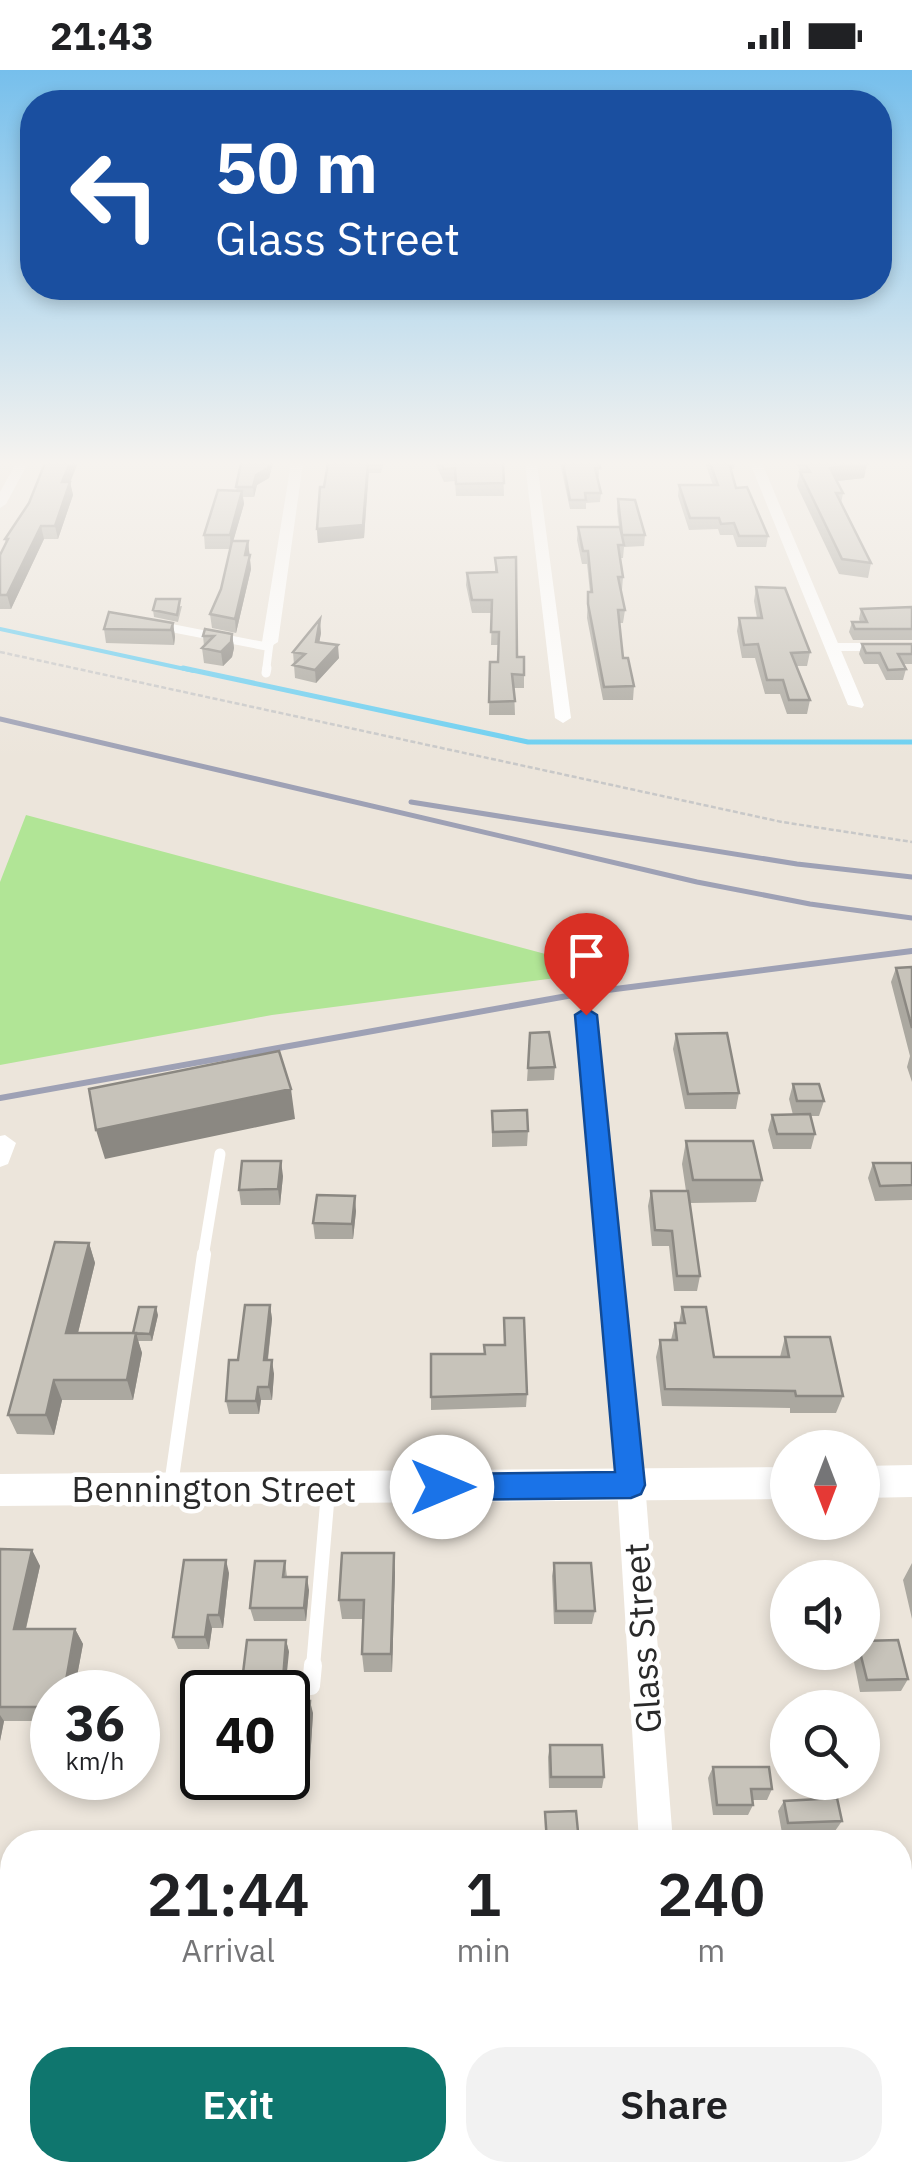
<!DOCTYPE html>
<html lang="en">
<head>
<meta charset="utf-8">
<style>
	body { margin:0; font-family:"IBM Plex Sans",sans-serif; background:#f2f2f2; color:#202124; height:100vh; display:flex; flex-direction:column; font-size:38px; white-space:nowrap }
	* { box-sizing:border-box; margin:0 }
	p { font-size:32px; color:#757577 }
	.icon { flex:none; width:55px; height:55px; fill:none; stroke:currentColor; stroke-width:2; stroke-linecap:round; stroke-linejoin:round }
	.map { position:relative; flex:1; overflow:hidden }
	.drawer { position:absolute; left:0px; top:1760px; width:912px; height:352px; display:flex; flex-direction:column; background:#fff; border-radius:40px 40px 0 0; box-shadow:0 5px 15px #0003 }
	.drawer>* { flex:none }
	.guide { position:absolute; left:20px; top:20px; width:872px; height:210px; border-radius:40px; box-shadow:0 5px 15px #0003; background:#1a4fa0; color:#fff; overflow:hidden }
	.needle { width:65px; rotate:180deg }
	.controls { position:absolute; left:770px; top:1360px; display:grid; gap:20px }
	.controls a { display:grid; place-items:center; width:110px; height:110px; border-radius:50%; background:#fff; box-shadow:0 5px 15px #0003; font-size:50px }
	.speed { position:absolute; left:30px; top:1600px; display:flex; gap:20px; font-size:50px; font-weight:700; text-align:center }
	.speed>* { display:grid; place-content:center; width:130px; height:130px; border-radius:50%; background:#fff; box-shadow:0 5px 15px #0003; line-height:1 }
	.speed small { font-size:25px; font-weight:400 }
	.speed .limit { border:5px solid #111; border-radius:15px; background:#fff; color:#111 }
	.pin { position:absolute; display:grid; place-items:center; width:85px; height:85px; color:#fff; margin:-102px -42px; border-radius:50% 50% 50% 0; rotate:-45deg; box-shadow:0 0 10px #0007 }
	.pin .icon { rotate:45deg }
	.me { position:absolute; width:110px; margin:-55px; rotate:90deg; stroke-linejoin:round; filter:drop-shadow(0 0 8px #0008) }
	.turn { display:flex; align-items:center; gap:35px; height:210px; padding:0 30px; font-size:45px }
	.turn .icon { width:130px; height:130px; stroke-width:2.5 }
	.turn b { display:block; font-size:70px; line-height:85px }
	.eta { display:flex; justify-content:space-evenly; align-items:center; height:170px; text-align:center }
	.eta b { font-size:60px; font-weight:600; line-height:70px }
	.action { display:flex; gap:20px; margin-top:auto; padding:20px 30px }
	.action a { flex:1; height:115px; border-radius:40px; background:#0f766e; color:#fff; font-size:40px; font-weight:600; line-height:115px; text-align:center }
	.action a+a { background:#f2f2f2; color:#202124 }
	.status { display:flex; justify-content:space-between; align-items:center; height:70px; padding:0 50px; background:#fff; direction:ltr }
	.status svg { height:28px; fill:currentColor }
	.map>svg:first-child { display:block }
	.green { fill:#b1e596 }
	.lines { fill:none; stroke-linecap:round; stroke-linejoin:round }
	.stream-far1 { stroke:#6bcff1; stroke-width:4 }
	.stream { stroke:#6bcff1; stroke-width:5 }
	.path { stroke:#c8c8c8; stroke-width:2.5; stroke-dasharray:5 2.5; stroke-linecap:butt }
	.service-far4 { stroke:#fff; stroke-width:8 }
	.service-far3 { stroke:#fff; stroke-width:9 }
	.service-far2 { stroke:#fff; stroke-width:11 }
	.service-far1 { stroke:#fff; stroke-width:14 }
	.service { stroke:#fff; stroke-width:18 }
	.minor { fill:#fff; fill-rule:evenodd }
	.tertiary { fill:#fff; fill-rule:evenodd }
	.rail-far1 { stroke:#9ea1b5; stroke-width:5 }
	.rail { stroke:#9ea1b5; stroke-width:6 }
	.wall { fill:#aba8a0 }
	.shaded-wall { fill:#8b8882 }
	.building { fill:#c7c3ba; stroke:#8b8882; stroke-width:2.5 }
	.route { fill:#1a73e8; stroke:#114b97; stroke-width:2.5 }
	.labels { text-anchor:middle; dominant-baseline:central; stroke-width:9; stroke-linejoin:round; paint-order:stroke }
	.near-street-label { font-size:35px; fill:#2a2a2a; stroke:#fff }
</style>
</head>
<body>
<div class="status"><b>21:43</b><svg viewBox="0 0 49 12"><path d="M0 12V9h3v3zM5 12V6h3v6zM10 12V3h3v9zM15 12V0h3v12zM26 1h20v11H26zM47 4h2v5h-2z"/></svg></div>
<div class="map">
<svg width="912" height="2112" viewBox="0 0 912 2112">
	<rect width="100%" height="100%" fill="#ece5db"/>
	<!-- green -->
	<path class="green" d="M26 745 609 901 272 945 0 995V812Z"/>
	<g class="lines">
		<!-- stream-far1 -->
		<path class="stream-far1" d="M0 559 194 601"/>
		<!-- stream -->
		<path class="stream" d="M183 598 528 672H912"/>
		<!-- path -->
		<path class="path" d="M0 582 782 752 912 772"/>
		<!-- service-far4 -->
		<path class="service-far4" d="M161 556 269 577 270 572
			M832 577H873
			M266 601 269 577"/>
		<!-- service-far3 -->
		<path class="service-far3" d="M266 603 267 598"/>
		<!-- service-far2 -->
		<path class="service-far2" d="M203 1187 220 1084"/>
		<!-- service-far1 -->
		<path class="service-far1" d="M171 1415 204 1184
			M313 1597 328 1422"/>
		<!-- service -->
		<path class="service" d="M311 1616 313 1595"/>
		<!-- minor -->
		<path class="minor" d="M16 393H28L6 434 0 438V422Z
			M291 393H303L278 572 270 577 262 572Z
			M525 393H537L571 648 563 653 555 648Z
			M750 393H762L864 635 862 638 848 635Z
			M586 938 596 945 644 1400 673 1772H639L616 1400 576 945Z
			M5 1065 16 1073 8 1094 0 1097V1066Z
			M662 2100H700L701 2112H663Z"/>
		<!-- tertiary -->
		<path class="tertiary" d="M912 1395V1427L862 1428V1396Z
			M788 1397V1429L0 1436V1404Z"/>
		<!-- rail-far1 -->
		<path class="rail-far1" d="M0 649 697 812 810 834 912 848
			M411 732 797 794 912 807"/>
		<!-- rail -->
		<path class="rail" d="M0 1028 584 923 912 881"/>
	</g>
	<!-- wall -->
	<path class="wall" d="M241 393H273L269 408 257 415 254 427H243L244 434 233 471H248L251 499 236 563 212 558 210 544 221 519 230 479H205L204 465 236 421Z
		M328 393H384L381 403H369L364 468 318 473 317 459Z
		M435 393H503L504 426H456L455 411 444 412Z
		M560 393H599V407H597L601 423 600 432 586 433V439H570Z
		M705 393H735L734 399H731L736 418 768 466 766 477H737L733 465H720L718 459 689 460 678 426 679 415H713Z
		M796 393H866L864 408 837 411 843 423 841 434 871 493 868 508 839 504 797 416 800 402Z
		M70 412 73 425 58 469H44L11 539H0V485L6 473 5 469Z
		M618 429 645 465 644 476 624 477 623 488H620L623 507 622 520H620L625 540 623 553H619L623 588 634 616 633 630H603L587 548 588 522H590L587 494H582L577 470 578 457H619L617 441Z
		M495 488 517 587 524 605V618H514L515 645H489L490 592H498V575H491L492 543H472L466 515 467 503 495 502Z
		M756 517 810 582 807 596H796L810 630 807 644H787L780 624H765L755 588H742L737 561 739 548H757L754 531Z
		M182 536 178 552 154 547 153 540Z
		M912 537V570H853L849 562 852 552H860L859 549 861 539Z
		M173 553 175 567 174 575 106 573 104 559Z
		M321 563 319 572 339 588 316 613 295 608 293 582Z
		M232 564 234 578 232 587 223 596 204 593 202 578 204 576 203 566Z
		M862 574H912V594H903L906 599 903 610H886L878 594H864L859 584Z
		M912 897V1012L907 997 910 986 891 912 896 898Z
		M530 963 555 997 554 1010 527 1011Z
		M676 964 739 1023 736 1039H685L673 979Z
		M793 1014 824 1031 819 1046H811L815 1064 811 1079H773L768 1060 772 1045H793L789 1029Z
		M492 1041 528 1061 527 1076 492 1077Z
		M686 1071 762 1110 756 1132 690 1133 700 1206 697 1221H674L669 1176H652L648 1136 651 1121H686L682 1094Z
		M873 1093H912V1130L875 1131 868 1108Z
		M283 1106 280 1135H241L239 1120Z
		M356 1141 353 1169H315L313 1153Z
		M89 1173 95 1193 78 1263H133L158 1245 152 1271H138L142 1283 133 1330H62L54 1365 17 1364 8 1345Z
		M270 1235 272 1249 268 1290 274 1304 272 1330H261L259 1344H229L226 1331 238 1290Z
		M682 1237 714 1287H780L785 1267 843 1326 836 1343H790V1338L662 1336 656 1287 660 1270H671L675 1253H679Z
		M504 1248 527 1324 526 1337 431 1340V1284H485L504 1275Z
		M0 1479 32 1480 40 1496 26 1559H75L83 1574 74 1622H52V1651H4L0 1671Z
		M285 1491 287 1507 309 1520 306 1551H254L250 1538Z
		M554 1493 595 1541 592 1554H554L552 1506Z
		M912 1493V1549L903 1510Z
		M395 1502 392 1602H364L362 1584 363 1549H342L339 1530Z
		M229 1503 223 1558H212L209 1579H178L173 1567Z
		M286 1570 289 1582 253 1615H247L243 1603Z
		M852 1582H862L908 1609 901 1621 860 1622Z
		M288 1631 313 1643 310 1691H288Z
		M550 1675 604 1707 602 1718H549L548 1687Z
		M713 1697 772 1719 767 1730H753V1735L748 1745H713L708 1708Z
		M248 1708H278V1709H248Z
		M784 1731 842 1751 835 1761 782 1763 778 1741Z
		M780 2100H865L866 2103 857 2107H781Z"/>
	<!-- shaded-wall -->
	<path class="shaded-wall" d="M70 393H78L65 425 62 412Z
		M270 393H273L269 408 257 415 254 427 253 417 256 405Z
		M369 393 364 468 318 473 317 459Z
		M867 394 864 408 828 412 830 398Z
		M70 412 73 425 58 469 55 456Z
		M242 421 244 434 231 479 230 465Z
		M41 456 44 469 11 539 7 525Z
		M248 471 251 499 236 563 235 549Z
		M320 549 321 563 317 585 316 572Z
		M173 553 175 567 174 575 171 560Z
		M232 564 234 578 232 587 223 596 221 582Z
		M338 575 339 588 316 613 315 600Z
		M291 1019 295 1049 105 1089 96 1060Z
		M281 1091 283 1106 280 1135 278 1119Z
		M355 1126 356 1141 353 1169 352 1154Z
		M89 1173 95 1193 73 1283 66 1263Z
		M270 1235 272 1249 266 1304 264 1290Z
		M156 1237 158 1245 152 1271 150 1264Z
		M136 1263 142 1283 133 1330 127 1310Z
		M272 1290 274 1304 272 1330 269 1317Z
		M54 1310 62 1330 54 1365 46 1345Z
		M258 1317 261 1330 259 1344 256 1331Z
		M32 1480 40 1496 22 1575 14 1559Z
		M394 1483 395 1502 392 1602 391 1584Z
		M226 1490 229 1503 223 1558 219 1545Z
		M307 1507 309 1520 306 1551 304 1538Z
		M208 1545 212 1558 209 1579 205 1567Z
		M75 1559 83 1574 74 1622H64Z
		M286 1570 289 1582 285 1622H282Z
		M310 1631 313 1643 310 1691 307 1680Z
		M0 1645 4 1651 0 1671Z"/>
	<!-- building -->
	<path class="building" d="M45 393H70L62 412H70L55 456H41L7 525H0V485L8 469H5L29 433Z
		M241 393H270L268 398 256 405 253 417H236Z
		M328 393H368L363 455 317 459 320 417H324Z
		M441 393H503L504 413 456 414 455 398 444 399Z
		M563 393H599L600 398H595L601 423H585L586 430H570Z
		M710 393H729L736 418 747 417 768 466H739L734 453 721 454 719 448H690L679 415H718Z
		M805 393H866L867 394 830 398 843 423H836L871 493 842 489 800 402H810Z
		M218 420 242 421 230 465H204Z
		M618 429 635 430 645 465H622Z
		M578 457H620L624 475H618L623 507H618L625 540H618L623 588H628L634 616 604 617 588 534V522H592L588 481H583Z
		M232 471H248L245 485H250L235 549 210 544 221 519Z
		M516 487 517 587H524V605L512 604 515 631 489 632 490 592H498L499 562H491L492 530H472L467 503 497 502 495 488Z
		M756 517 785 518 810 582 791 583 810 630H789L783 610H767L758 574 744 575 739 548H762Z
		M156 529H180L177 545 153 540Z
		M912 537V559H855L852 552H867L861 539Z
		M109 542 173 553 171 560 104 559Z
		M320 549 316 572 338 575 315 600 293 595 305 584 293 582Z
		M205 559 232 564 231 572 221 582 202 578 214 566H203Z
		M862 574H912V584H898L906 599 888 600 880 583H866Z
		M912 897V958L896 898Z
		M549 962 555 997 528 998 530 963Z
		M727 963 739 1023 688 1024 676 964Z
		M279 981 291 1019 96 1060 89 1019Z
		M793 1014H819L824 1031H797Z
		M527 1040 528 1061 493 1062 492 1041Z
		M810 1044 815 1064H777L772 1045Z
		M686 1071H753L762 1110H693Z
		M242 1091H281L278 1119 239 1120Z
		M873 1093H912V1115L880 1116Z
		M651 1121H688L700 1206H677L672 1161 655 1160Z
		M317 1125 355 1126 352 1154 313 1153Z
		M55 1172 89 1173 66 1263H136L127 1310H54L46 1345H8Z
		M245 1235H270L264 1290H272L269 1317H258L256 1331H226L229 1290H238Z
		M139 1237H156L150 1264 133 1263Z
		M682 1237H706L714 1287H789L785 1267H830L843 1326H796L795 1321 665 1319 660 1270H677L675 1253H685Z
		M504 1248H524L527 1324 431 1327V1284H485L484 1275H505Z
		M0 1479 32 1480 14 1559H75L64 1622H52V1637H0Z
		M342 1483H394L391 1584H362L364 1530H339Z
		M184 1490H226L219 1545H208L205 1567H173Z
		M255 1491H285L283 1507H307L304 1538H250Z
		M554 1493H591L595 1541H556Z
		M247 1570H286L282 1622H252L254 1603H243Z
		M898 1570 908 1609 867 1610 860 1582H862V1571Z
		M288 1631H310L307 1680H288Z
		M550 1675H602L604 1707H551Z
		M713 1697H769L772 1719H751L753 1735H717Z
		M837 1728 842 1751 788 1753 784 1731Z
		M576 1741 579 1772H547L545 1742Z
		M788 2100H865L866 2103H788Z"/>
	<!-- sky -->
	<linearGradient id="sky" x2="0" y2="1"><stop stop-color="#76bfec"/><stop offset="0.57" stop-color="#f6f3ef"/><stop offset="1" stop-color="#f6f3ef" stop-opacity="0"/></linearGradient>
	<rect width="912" height="689" fill="url(#sky)"/>
	<!-- route -->
	<path class="route" d="M586 938 597 945 645 1415 641 1424 631 1428 442 1430 432 1426 428 1417 432 1408 442 1404 615 1402 575 945Z"/>
	<g class="labels">
		<!-- near-street labels -->
		<g class="near-street-label">
			<text x="214" y="1419">Bennington Street</text>
			<text transform="translate(642 1568) rotate(-94)">Glass Street</text>
		</g>
	</g>
</svg>
<div class="controls">
<a><svg class="needle" viewBox="-14 -14 28 28"><path d="M0-13l5 13h-10z" fill="#e53935"/><path d="M0 13l5-13h-10z" fill="#757577"/></svg></a>
<a><svg class="icon" aria-label="sound" viewBox="0 0 24 24"><path d="M4 9h4l5-4v14l-5-4H4zM17 9q2 3 0 6"/></svg></a>
<a><svg class="icon" aria-label="search" viewBox="0 0 24 24"><circle cx="10" cy="10" r="6"/><path d="M15 15l6 6"/></svg></a>
</div>
<div class="speed"><div>36<small>km/h</small></div><div class="limit">40</div></div>
<div class="pin" style="left:586px;top:945px;background:#d93025"><svg class="icon" aria-label="arrive" viewBox="0 0 24 24"><path d="M6 21V4h12l-3 4 3 4H6"/></svg></div>
<svg class="me" style="left:442px;top:1417px" viewBox="-20 -20 40 40"><circle r="19" fill="#fff"/><path d="M0-13L10 11 0 6-10 11z" fill="#1a73e8"/></svg>
<div class="guide">
<div class="turn"><svg class="icon" aria-label="left" viewBox="0 0 24 24"><path d="M17 20v-9H6M10 6l-5 5 5 5"/></svg><div><b>50 m</b>Glass Street</div></div>
</div>
<section class="drawer">
<div class="eta">
<div><b>21:44</b><p>Arrival</p></div>
<div><b>1</b><p>min</p></div>
<div><b>240</b><p>m</p></div>
</div>
<div class="action"><a>Exit</a><a>Share</a></div>
</section>
</div>
</body>
</html>
